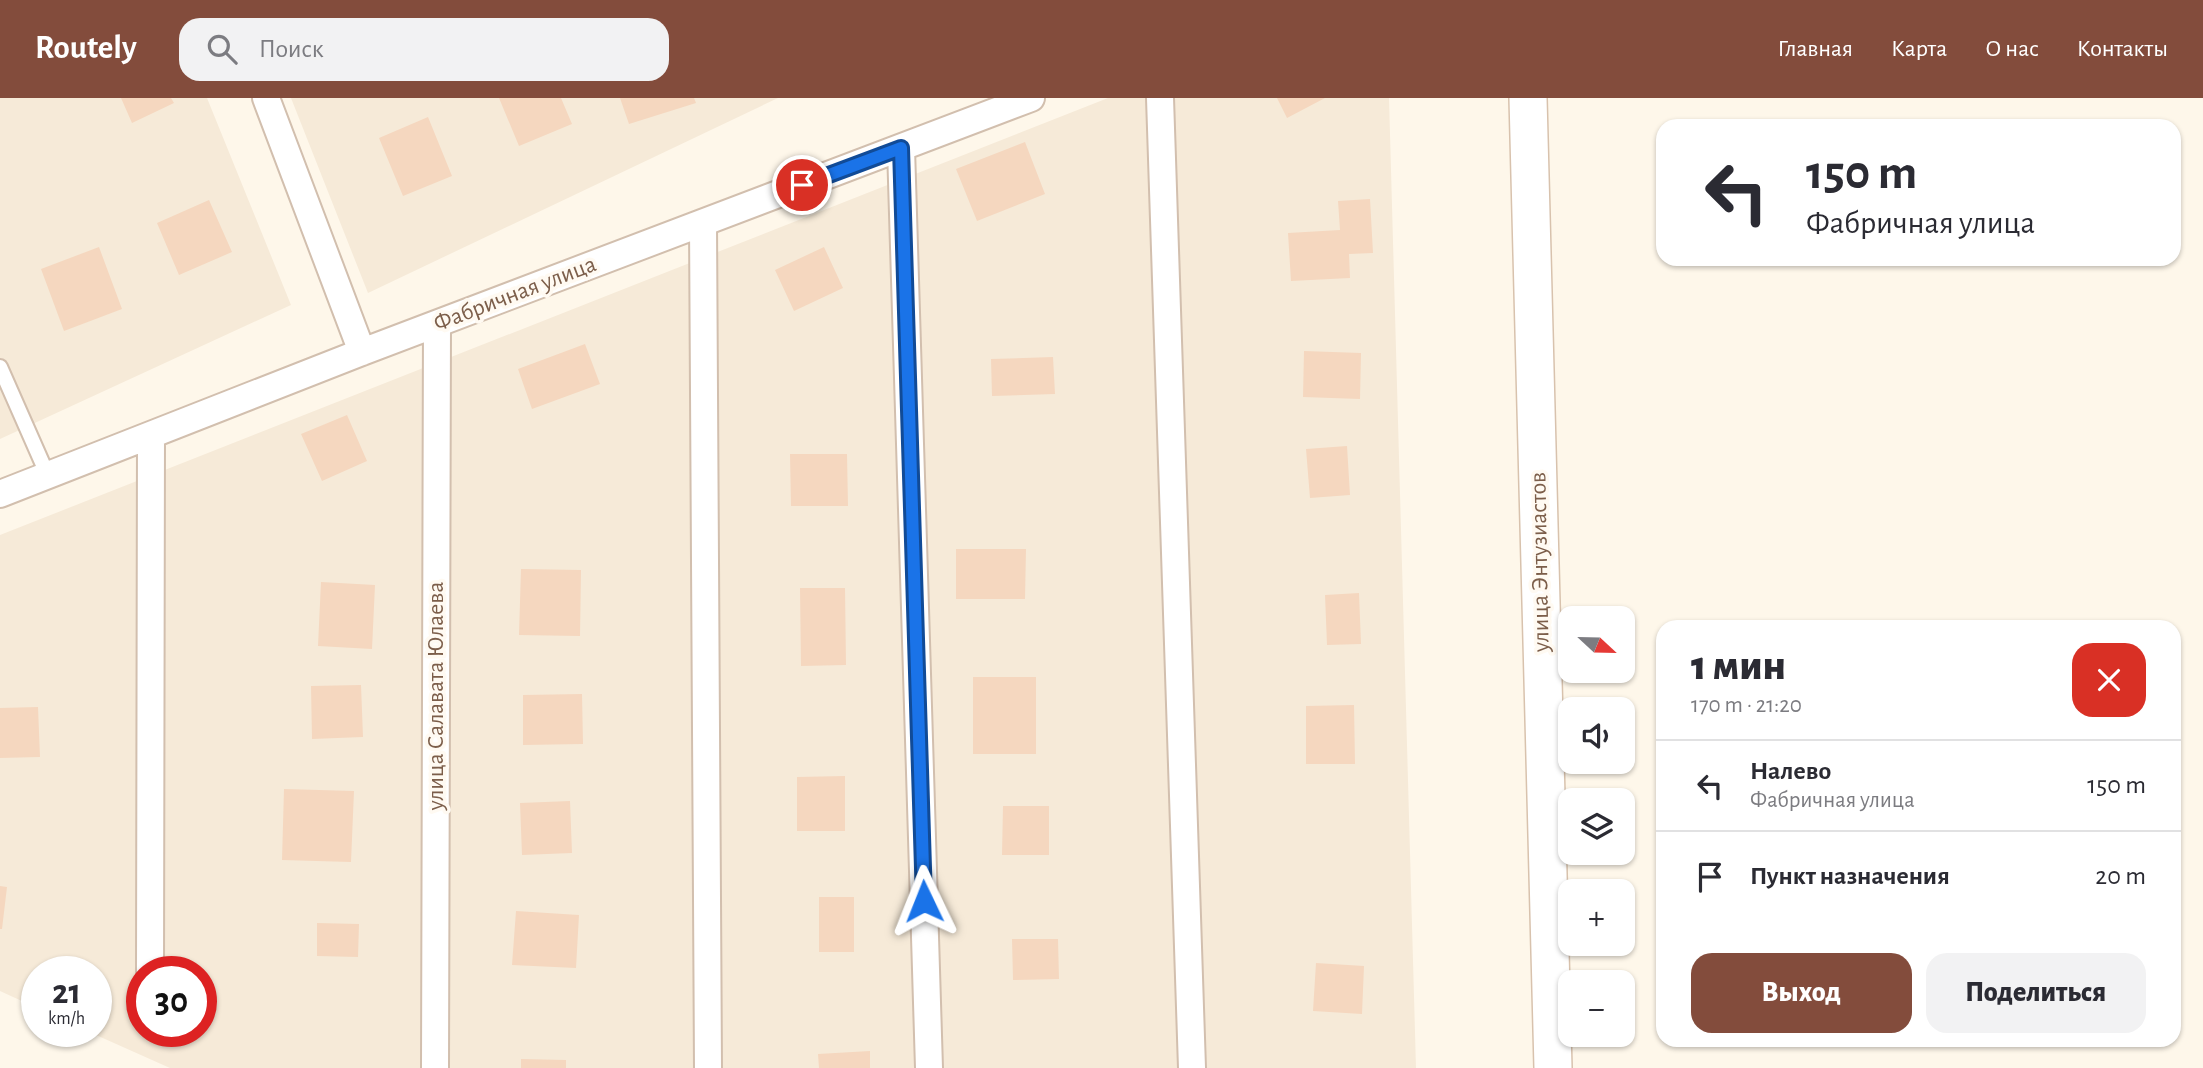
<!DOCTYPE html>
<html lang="ru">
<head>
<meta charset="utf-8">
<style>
	body { margin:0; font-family:"Alegreya Sans",sans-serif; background:#f2f2f3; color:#2b2b33; height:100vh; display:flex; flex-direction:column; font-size:26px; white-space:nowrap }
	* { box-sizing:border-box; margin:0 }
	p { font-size:23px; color:#7c7c81 }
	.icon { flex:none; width:38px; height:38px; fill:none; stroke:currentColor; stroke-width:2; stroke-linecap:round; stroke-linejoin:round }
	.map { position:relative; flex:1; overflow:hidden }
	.details { position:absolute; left:1656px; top:522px; width:525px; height:427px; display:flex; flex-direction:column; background:#fff; border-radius:21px; box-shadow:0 2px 5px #0004 }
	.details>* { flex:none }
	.top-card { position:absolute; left:1656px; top:21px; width:525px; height:147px; border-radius:21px; box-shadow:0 2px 5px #0004; background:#fff; color:#2b2b33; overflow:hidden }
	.needle { width:46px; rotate:112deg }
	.controls { position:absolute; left:1558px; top:508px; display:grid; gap:14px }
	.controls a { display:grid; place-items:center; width:77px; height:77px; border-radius:14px; background:#fff; box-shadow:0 2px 5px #0004; font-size:35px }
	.speed { position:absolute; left:21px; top:858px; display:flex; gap:14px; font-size:35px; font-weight:700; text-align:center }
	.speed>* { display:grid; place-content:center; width:91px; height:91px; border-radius:50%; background:#fff; box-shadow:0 2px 5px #0004; line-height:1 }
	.speed small { font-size:18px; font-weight:400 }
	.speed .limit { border:10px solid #d22; background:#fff; color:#111 }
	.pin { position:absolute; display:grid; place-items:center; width:60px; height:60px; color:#fff; margin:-30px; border:4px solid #fff; border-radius:50%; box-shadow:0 2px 7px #0007 }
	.me { position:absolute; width:77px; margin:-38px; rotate:358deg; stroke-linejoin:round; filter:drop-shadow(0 0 5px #0008) }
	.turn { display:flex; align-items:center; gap:24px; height:147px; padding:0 35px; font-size:32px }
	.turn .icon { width:91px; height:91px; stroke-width:2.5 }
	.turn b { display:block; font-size:49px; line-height:60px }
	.round { display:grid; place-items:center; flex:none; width:74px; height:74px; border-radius:21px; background:#f2f2f3 }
	.headline { display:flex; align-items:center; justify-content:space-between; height:119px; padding:0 35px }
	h1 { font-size:42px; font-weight:800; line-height:52px }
	.button { display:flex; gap:14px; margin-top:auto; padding:14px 35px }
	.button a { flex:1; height:80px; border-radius:21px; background:#834c3c; color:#fff; font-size:28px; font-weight:800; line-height:80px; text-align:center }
	.button a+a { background:#f2f2f3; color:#2b2b33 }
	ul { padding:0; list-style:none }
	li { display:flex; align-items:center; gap:21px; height:91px; padding:0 35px; border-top:2px solid #e1e1e2 }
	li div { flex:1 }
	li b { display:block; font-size:26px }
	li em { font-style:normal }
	header { display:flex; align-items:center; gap:42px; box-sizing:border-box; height:98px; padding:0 35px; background:#834c3c; color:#fff }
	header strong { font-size:33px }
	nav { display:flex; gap:38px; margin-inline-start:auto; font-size:24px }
	.search { width:490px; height:63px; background:#f2f2f3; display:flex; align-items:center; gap:18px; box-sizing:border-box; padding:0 24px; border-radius:21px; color:#7c7c81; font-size:26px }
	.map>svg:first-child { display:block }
	.residential { fill:#f6ead8; fill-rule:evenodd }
	.building { fill:#f5d7bf }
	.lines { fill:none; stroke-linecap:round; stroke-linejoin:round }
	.lane-casing { stroke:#d2bfae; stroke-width:18 }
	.street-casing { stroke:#d2bfae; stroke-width:30 }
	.secondary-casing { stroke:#d8c2ad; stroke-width:40 }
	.lane { stroke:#fff; stroke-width:14 }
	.street { stroke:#fff; stroke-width:26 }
	.secondary { stroke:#fff; stroke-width:37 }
	.route-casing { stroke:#114b97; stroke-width:18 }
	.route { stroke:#1a73e8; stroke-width:12 }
	.labels { text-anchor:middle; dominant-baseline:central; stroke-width:7; stroke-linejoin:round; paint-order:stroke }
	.street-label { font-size:24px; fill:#7c5e4a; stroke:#fffaf2 }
</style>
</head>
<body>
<header>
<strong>Routely</strong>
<div class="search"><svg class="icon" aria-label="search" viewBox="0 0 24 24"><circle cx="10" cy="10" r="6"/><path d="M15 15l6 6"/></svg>Поиск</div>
<nav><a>Главная</a><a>Карта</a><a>О нас</a><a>Контакты</a></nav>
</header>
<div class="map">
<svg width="2203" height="970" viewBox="0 0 2203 970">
	<rect width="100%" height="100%" fill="#fef7ea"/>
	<!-- residential -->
	<path class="residential" d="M0 0H207L291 207 0 341Z
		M291 0H778L368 195Z
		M1108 0H1389L1416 970H170L87 933H96V873H37V910L0 893V437ZM142 873H201V933H142Z"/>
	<!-- building -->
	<path class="building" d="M121 0H171L174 5 132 25Z
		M499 0H561L572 26 519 48Z
		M620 0H694L696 5 629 26Z
		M1277 0H1325L1287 20Z
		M428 19 452 78 403 98 379 40Z
		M1025 44 1045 96 977 123 956 71Z
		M1370 101 1373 155 1349 156 1350 180 1291 183 1288 135 1340 132 1338 103Z
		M209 102 232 154 179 177 157 125Z
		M99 149 122 211 64 233 41 171Z
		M824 149 843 190 794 213 775 172Z
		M585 246 600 286 532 311 518 271Z
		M1304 253 1361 255 1360 301 1303 299Z
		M1053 259 1055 296 992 298 991 261Z
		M347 317 367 363 322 383 301 336Z
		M1347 348 1350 397 1310 400 1306 351Z
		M790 356H847L848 408H791Z
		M956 451H1026L1025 501H956Z
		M521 471 581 472 580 538 519 537Z
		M321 484 375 487 372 551 318 548Z
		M800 490H845L846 567 801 568Z
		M1359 495 1361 546 1327 547 1325 497Z
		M973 579H1036V656H973Z
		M361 587 363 639 312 641 311 588Z
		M582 596 583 646 523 647V597Z
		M1354 607 1355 666H1306V608Z
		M38 609 40 659 0 660V610Z
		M845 678V733H797V679Z
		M284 691 354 693 351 764 282 762Z
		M570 703 572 755 522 757 520 705Z
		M1003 708H1049V757H1002Z
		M0 788 7 789 2 831H0Z
		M819 799H854V854H819Z
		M516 813 579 817 576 870 512 867Z
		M317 825 359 826 358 859 317 858Z
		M1012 841H1058L1059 881 1013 882Z
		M1316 865 1364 868 1362 916 1313 913Z
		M870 953V970H819L818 956Z
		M521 961 566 962V970H521Z"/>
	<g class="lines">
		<defs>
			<path id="lane" d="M0 269 48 378"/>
			<path id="street" d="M266 0 362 254
				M1160 0 1192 970
				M901 50 929 970
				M703 125 708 970
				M0 396 362 254 1031 0
				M150 873 151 337
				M435 970 437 226"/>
			<path id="secondary" d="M1528 0 1553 970"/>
		</defs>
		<!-- lane casing -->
		<use href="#lane" class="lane-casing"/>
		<!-- street casing -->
		<use href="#street" class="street-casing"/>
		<!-- secondary casing -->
		<use href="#secondary" class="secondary-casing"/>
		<!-- lane -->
		<use href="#lane" class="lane"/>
		<!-- street -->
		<use href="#street" class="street"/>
		<!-- secondary -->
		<use href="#secondary" class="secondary"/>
	</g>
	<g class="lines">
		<defs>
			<path id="route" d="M802 87 901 50 924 803"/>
		</defs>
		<!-- route casing -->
		<use href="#route" class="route-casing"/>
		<!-- route -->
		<use href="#route" class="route"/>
	</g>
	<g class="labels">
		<!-- street labels -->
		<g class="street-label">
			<text transform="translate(515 196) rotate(-21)">Фабричная улица</text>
			<text transform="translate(1540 464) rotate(-91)">улица Энтузиастов</text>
			<text transform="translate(436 598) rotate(-90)">улица Салавата Юлаева</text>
		</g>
	</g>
</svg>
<div class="controls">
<a><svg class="needle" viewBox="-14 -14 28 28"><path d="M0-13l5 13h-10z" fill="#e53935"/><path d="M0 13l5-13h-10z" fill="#7c7c81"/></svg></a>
<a><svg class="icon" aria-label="sound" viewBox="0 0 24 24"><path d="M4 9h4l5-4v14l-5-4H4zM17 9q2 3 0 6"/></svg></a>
<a><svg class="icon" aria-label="layers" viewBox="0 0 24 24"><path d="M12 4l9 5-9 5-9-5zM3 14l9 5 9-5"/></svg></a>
<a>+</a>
<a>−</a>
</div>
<div class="speed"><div>21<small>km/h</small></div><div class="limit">30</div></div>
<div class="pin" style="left:802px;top:87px;background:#d93025"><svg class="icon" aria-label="arrive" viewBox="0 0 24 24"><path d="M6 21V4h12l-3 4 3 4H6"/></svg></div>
<svg class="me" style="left:924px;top:803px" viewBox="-20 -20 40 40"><path d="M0-17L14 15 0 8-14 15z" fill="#1a73e8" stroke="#fff" stroke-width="4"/></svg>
<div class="top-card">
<div class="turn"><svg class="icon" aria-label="left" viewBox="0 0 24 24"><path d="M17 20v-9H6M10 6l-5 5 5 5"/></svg><div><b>150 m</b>Фабричная улица</div></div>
</div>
<section class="details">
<div class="headline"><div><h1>1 мин</h1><p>170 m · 21:20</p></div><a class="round" style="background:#d93025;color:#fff"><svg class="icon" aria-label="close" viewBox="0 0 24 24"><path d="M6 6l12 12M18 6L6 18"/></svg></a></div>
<ul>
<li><svg class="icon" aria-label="left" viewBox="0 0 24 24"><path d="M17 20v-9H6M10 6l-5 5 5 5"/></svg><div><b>Налево</b><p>Фабричная улица</p></div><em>150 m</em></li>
<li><svg class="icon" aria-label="arrive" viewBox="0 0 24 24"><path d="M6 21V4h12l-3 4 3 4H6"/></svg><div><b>Пункт назначения</b></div><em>20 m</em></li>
</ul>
<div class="button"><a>Выход</a><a>Поделиться</a></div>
</section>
</div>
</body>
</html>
